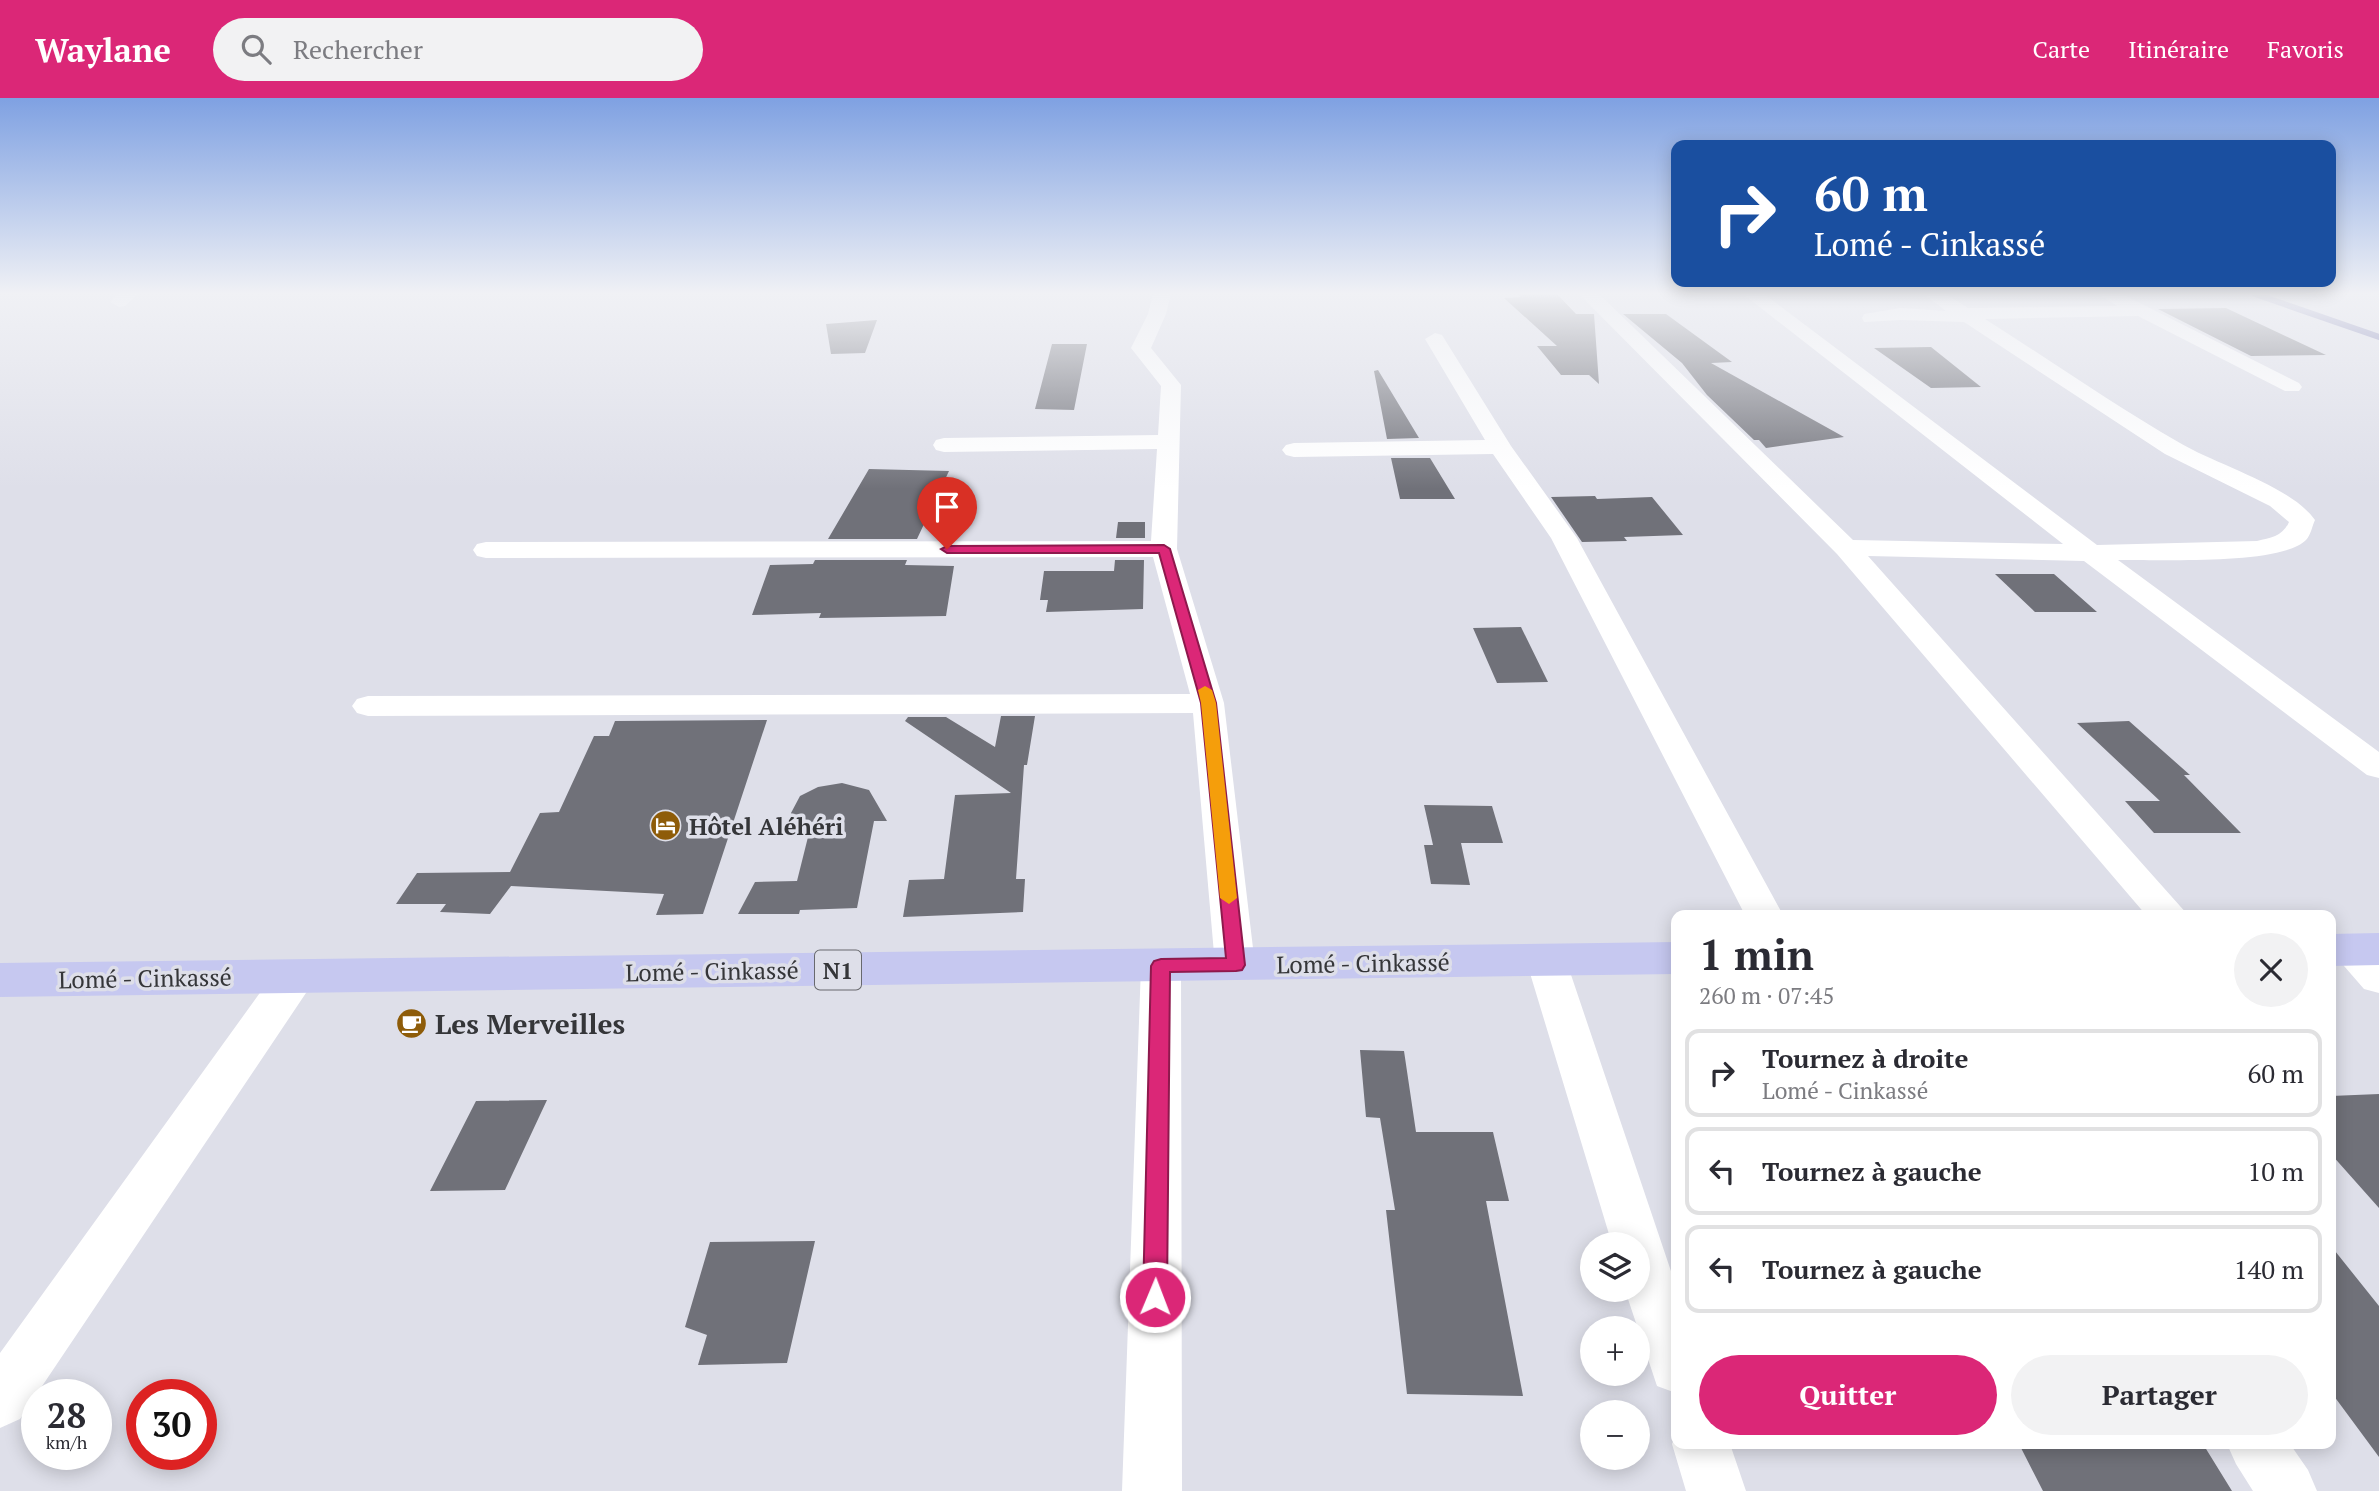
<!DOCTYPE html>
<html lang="fr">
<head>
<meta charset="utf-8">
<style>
	body { margin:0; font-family:"PT Serif",serif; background:#f2f2f3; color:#2b2b33; height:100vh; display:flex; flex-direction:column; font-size:26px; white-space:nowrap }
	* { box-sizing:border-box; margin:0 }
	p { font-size:23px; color:#7c7c81 }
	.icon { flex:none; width:38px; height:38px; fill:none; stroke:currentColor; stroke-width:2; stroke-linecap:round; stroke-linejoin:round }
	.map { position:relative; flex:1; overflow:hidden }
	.panel { position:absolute; left:1671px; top:812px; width:665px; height:539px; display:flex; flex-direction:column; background:#fff; border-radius:14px; box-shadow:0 4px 18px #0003 }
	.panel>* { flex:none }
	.top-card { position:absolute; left:1671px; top:42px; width:665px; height:147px; border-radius:14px; box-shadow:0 4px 18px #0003; background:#1a4fa0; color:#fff; overflow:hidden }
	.controls { position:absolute; left:1580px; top:1134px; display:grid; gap:14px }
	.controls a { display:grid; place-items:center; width:70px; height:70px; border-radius:50%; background:#fff; box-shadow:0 4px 18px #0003; font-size:35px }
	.speed { position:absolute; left:21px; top:1281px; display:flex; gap:14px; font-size:35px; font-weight:700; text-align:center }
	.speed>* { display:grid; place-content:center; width:91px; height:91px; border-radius:50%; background:#fff; box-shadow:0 4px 18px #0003; line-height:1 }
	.speed small { font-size:18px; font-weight:400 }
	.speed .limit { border:10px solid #d22; background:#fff; color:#111 }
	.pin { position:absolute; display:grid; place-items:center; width:60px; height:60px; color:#fff; margin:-72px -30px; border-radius:50% 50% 50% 0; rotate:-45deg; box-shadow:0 0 7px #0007 }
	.pin .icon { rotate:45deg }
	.me { position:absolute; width:77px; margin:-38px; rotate:1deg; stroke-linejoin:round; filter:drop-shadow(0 0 5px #0008) }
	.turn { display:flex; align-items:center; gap:24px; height:147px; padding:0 28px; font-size:32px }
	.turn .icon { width:91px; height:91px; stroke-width:2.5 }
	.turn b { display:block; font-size:49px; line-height:60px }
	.round { display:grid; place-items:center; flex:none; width:74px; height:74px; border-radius:37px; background:#f2f2f3 }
	.headline { display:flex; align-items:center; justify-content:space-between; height:119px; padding:0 28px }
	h1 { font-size:42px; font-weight:800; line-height:52px }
	.button { display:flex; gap:14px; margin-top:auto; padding:14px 28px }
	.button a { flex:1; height:80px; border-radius:42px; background:#db2777; color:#fff; font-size:28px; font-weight:800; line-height:80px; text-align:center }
	.button a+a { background:#f2f2f3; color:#2b2b33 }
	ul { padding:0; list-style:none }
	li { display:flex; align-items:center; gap:21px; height:88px; margin:0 14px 10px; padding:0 14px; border:4px solid #e1e1e2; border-radius:14px }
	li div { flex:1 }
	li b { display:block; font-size:26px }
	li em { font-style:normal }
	header { display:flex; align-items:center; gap:42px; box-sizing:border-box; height:98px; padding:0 35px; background:#db2777; color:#fff }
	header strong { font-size:33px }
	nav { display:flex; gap:38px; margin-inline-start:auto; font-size:24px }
	.search { width:490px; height:63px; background:#f2f2f3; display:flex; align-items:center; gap:18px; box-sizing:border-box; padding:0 24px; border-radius:38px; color:#7c7c81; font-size:26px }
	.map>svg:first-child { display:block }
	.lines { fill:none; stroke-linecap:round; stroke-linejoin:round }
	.stream { stroke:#6b6da8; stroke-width:6 }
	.building { fill:#707179 }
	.minor { fill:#fff; fill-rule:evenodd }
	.trunk { fill:#c6c8f0; fill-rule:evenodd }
	.route { fill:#db2777; stroke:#8e194d; stroke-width:2 }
	.slow { fill:#f59e0b }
	.labels { text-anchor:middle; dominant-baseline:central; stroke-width:7; stroke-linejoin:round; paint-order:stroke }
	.shield { fill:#dedfe9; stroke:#68696e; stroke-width:2 }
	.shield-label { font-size:23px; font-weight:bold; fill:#353639 }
	.poi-label { font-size:24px; font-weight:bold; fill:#353639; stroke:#dedfe9; text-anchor:start }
	.street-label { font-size:24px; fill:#353639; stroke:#dedfe9 }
	.near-poi-label { font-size:28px; font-weight:bold; fill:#353639; stroke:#dedfe9; text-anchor:start }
</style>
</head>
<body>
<header>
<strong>Waylane</strong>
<div class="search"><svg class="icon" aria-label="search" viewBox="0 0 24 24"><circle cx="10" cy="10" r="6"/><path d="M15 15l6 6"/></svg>Rechercher</div>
<nav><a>Carte</a><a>Itinéraire</a><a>Favoris</a></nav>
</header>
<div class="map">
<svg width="2379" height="1393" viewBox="0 0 2379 1393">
	<rect width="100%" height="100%" fill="#dedfe9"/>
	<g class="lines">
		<!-- stream -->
		<path class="stream" d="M2255 196 2379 239"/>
	</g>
	<!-- building -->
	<path class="building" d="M1518 196H1557L1576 216H1594L1599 286 1589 277H1561L1537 248H1557L1504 200 1521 199Z
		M2226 210 2326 257 2251 258 2158 211Z
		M1623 216H1666L1732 264 1711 265 1844 339 1766 350 1759 342H1754L1707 297 1682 265Z
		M877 222 865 255 831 256 826 226Z
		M1052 246H1087L1074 312 1035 311Z
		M1931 249 1981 289 1931 290 1874 250Z
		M1378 272 1419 340 1387 341 1374 273Z
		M1391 360H1430L1455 401H1400Z
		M869 371 949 373 917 441H828Z
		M1595 398 1597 401 1652 399 1683 437 1624 439 1627 443 1582 444 1551 399Z
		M1118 424H1145V440H1116Z
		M815 462H907L905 467 954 468 946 518 819 520 821 515 752 517 770 467 813 466Z
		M1115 462H1144L1143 511 1046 514 1048 502H1040L1044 473H1114Z
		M1995 476H2054L2097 514H2035Z
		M1521 529 1548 584 1497 585 1473 530Z
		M1001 618H1035L1027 667H1024L1016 781H1025L1023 814 903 819 909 782 944 781 955 697 1011 695 905 623 908 619H946L995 649Z
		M767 622 703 816 656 817 664 796 511 788 490 816 440 814 446 806H396L417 775 510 774 540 715 559 714 594 638H609L615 623Z
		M2129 623 2190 677H2184L2241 735H2154L2125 703H2160L2077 625Z
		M842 685 869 692 887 723H874L857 810 800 812 799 816H738L755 784 797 783 809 735 797 730 791 715 800 698 818 689Z
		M1424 707 1492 708 1503 745H1461L1470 787 1431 786 1424 747H1433Z
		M1360 952 1404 953 1416 1034H1493L1509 1103H1486L1523 1298 1407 1296 1386 1112H1395L1380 1020 1366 1019Z
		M2379 996V1110L2331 1056V998Z
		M547 1002 505 1092 430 1093 476 1003Z
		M815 1143 787 1265 698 1267 707 1237 685 1229 710 1144Z
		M2331 1148 2379 1208V1359L2331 1294Z
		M2019 1346H2203L2232 1393H2043Z"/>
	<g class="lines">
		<!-- minor -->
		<path class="minor" d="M117 196H138L125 208 119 209 110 204Z
			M1153 196H1171L1166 216 1151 250 1181 287 1177 451 1224 605 1255 867 1249 877 1235 882 1221 877 1215 867 1193 615 368 618 357 615 352 608 357 601 368 598 1190 596 1153 459 486 460 477 458 473 452 477 446 486 444 1151 443 1157 351 944 354 936 352 933 347 936 342 944 340 1158 337 1161 288 1131 250 1148 216Z
			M1579 196H1599L1853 442 2063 446 1743 196H1764L2097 447 2257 443C2271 440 2283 438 2289 424L2270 408 2165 356 1964 224 1901 222 1864 224 1862 220 1864 216 1901 210 1946 213 1924 196H1946L1968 210 2117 208 2098 196H2122L2299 285 2302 289 2299 293H2285L2138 218 1985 221C2050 262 2113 307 2180 345 2217 367 2291 388 2315 422 2312 428 2311 437 2306 442 2280 468 2157 461 2118 462L2379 654V680L2367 677 2084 463 1868 458 2188 817H2146L1837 456Z
			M1435 235 1442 237 1511 348 1577 440 1783 817H1745L1551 440 1493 356 1294 359 1286 357 1282 352 1286 347 1294 345 1485 342 1425 241Z
			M2350 837 2364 841 2379 855V895L2364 891 2331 853 2336 841Z
			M1546 847 1560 852 1566 862 1676 1188V1295L1657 1288 1625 1192H1638V1146H1612L1526 862 1532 852Z
			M1161 853 1175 858 1181 868 1182 1393H1122L1141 868 1147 858Z
			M295 863 310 867 316 878 310 889 20 1321 0 1330V1255L280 867Z
			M1676 1336V1346H1730L1746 1393H1686L1672 1346Z
			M2227 1346H2290L2308 1372 2317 1393H2253L2236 1366Z"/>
		<!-- trunk -->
		<path class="trunk" d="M2379 835V867L2331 868V836Z
			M1676 844V876L0 899V865Z"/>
	</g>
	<!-- sky -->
	<linearGradient id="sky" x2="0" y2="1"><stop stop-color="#7fa1e2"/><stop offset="0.5" stop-color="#f0f1f5"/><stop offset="1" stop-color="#f0f1f5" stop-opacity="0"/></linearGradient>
	<rect width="2379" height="391" fill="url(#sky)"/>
	<!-- route -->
	<path class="route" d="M1164 447 1170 451 1216 605 1245 867 1242 872 1236 873 1170 874 1167 1199 1163 1207 1155 1210 1146 1207 1143 1199 1151 868 1154 863 1161 861 1226 860 1201 605 1159 455H947L941 451 947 448Z"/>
	<!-- slow -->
	<path class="slow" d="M1205 588 1212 592 1216 605 1237 800 1229 806 1220 800 1201 605 1198 592Z"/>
	<!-- icons -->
	<defs>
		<symbol id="hotel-disc" viewBox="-11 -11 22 22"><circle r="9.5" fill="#8e5c09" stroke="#dedfe9"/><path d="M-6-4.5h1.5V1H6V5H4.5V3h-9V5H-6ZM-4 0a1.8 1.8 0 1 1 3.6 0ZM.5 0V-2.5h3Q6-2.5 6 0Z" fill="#fff"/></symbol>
		<symbol id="cafe-disc" viewBox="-11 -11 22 22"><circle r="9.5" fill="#8e5c09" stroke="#dedfe9"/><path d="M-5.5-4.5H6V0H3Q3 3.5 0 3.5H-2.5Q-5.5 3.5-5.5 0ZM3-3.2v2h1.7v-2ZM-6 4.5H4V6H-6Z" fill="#fff"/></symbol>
	</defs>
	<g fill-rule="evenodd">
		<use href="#hotel-disc" x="648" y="710" width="35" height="35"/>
		<use href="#cafe-disc" x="394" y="908" width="35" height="35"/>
	</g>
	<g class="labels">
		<!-- shield labels -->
		<rect class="shield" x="815" y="852.5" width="46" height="39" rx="5"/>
		<g class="shield-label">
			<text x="838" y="872">N1</text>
		</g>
		<!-- poi labels -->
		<g class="poi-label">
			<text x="689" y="728">Hôtel Aléhéri</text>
		</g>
		<!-- street labels -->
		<g class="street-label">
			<text transform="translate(1363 865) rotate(-1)">Lomé - Cinkassé</text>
			<text transform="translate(712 873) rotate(-1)">Lomé - Cinkassé</text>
			<text transform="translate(145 880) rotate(-1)">Lomé - Cinkassé</text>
		</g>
		<!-- near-poi labels -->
		<g class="near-poi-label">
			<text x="435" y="925">Les Merveilles</text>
		</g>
	</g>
</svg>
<div class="controls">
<a><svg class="icon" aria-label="layers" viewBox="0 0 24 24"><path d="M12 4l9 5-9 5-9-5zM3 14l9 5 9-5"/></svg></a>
<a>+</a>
<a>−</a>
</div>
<div class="speed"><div>28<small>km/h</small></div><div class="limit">30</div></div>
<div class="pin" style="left:947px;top:451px;background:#d93025"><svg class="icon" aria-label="arrive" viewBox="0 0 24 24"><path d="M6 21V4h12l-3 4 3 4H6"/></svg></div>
<svg class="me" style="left:1155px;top:1199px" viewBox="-20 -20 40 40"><circle r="17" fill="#db2777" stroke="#fff" stroke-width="3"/><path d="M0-11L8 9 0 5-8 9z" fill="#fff"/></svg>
<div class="top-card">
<div class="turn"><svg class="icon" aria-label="right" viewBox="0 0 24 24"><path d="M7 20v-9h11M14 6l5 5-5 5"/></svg><div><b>60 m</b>Lomé - Cinkassé</div></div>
</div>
<section class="panel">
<div class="headline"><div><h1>1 min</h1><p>260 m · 07:45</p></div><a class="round"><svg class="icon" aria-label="close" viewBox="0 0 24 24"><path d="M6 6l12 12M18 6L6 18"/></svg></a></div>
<ul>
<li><svg class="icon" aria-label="right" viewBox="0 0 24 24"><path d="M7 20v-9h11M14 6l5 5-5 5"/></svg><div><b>Tournez à droite</b><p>Lomé - Cinkassé</p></div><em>60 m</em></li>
<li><svg class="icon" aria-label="left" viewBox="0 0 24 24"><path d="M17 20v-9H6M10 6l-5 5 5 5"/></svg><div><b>Tournez à gauche</b></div><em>10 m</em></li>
<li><svg class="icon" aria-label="left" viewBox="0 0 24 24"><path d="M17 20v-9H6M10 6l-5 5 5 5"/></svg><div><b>Tournez à gauche</b></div><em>140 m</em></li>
</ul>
<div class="button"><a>Quitter</a><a>Partager</a></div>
</section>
</div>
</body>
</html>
